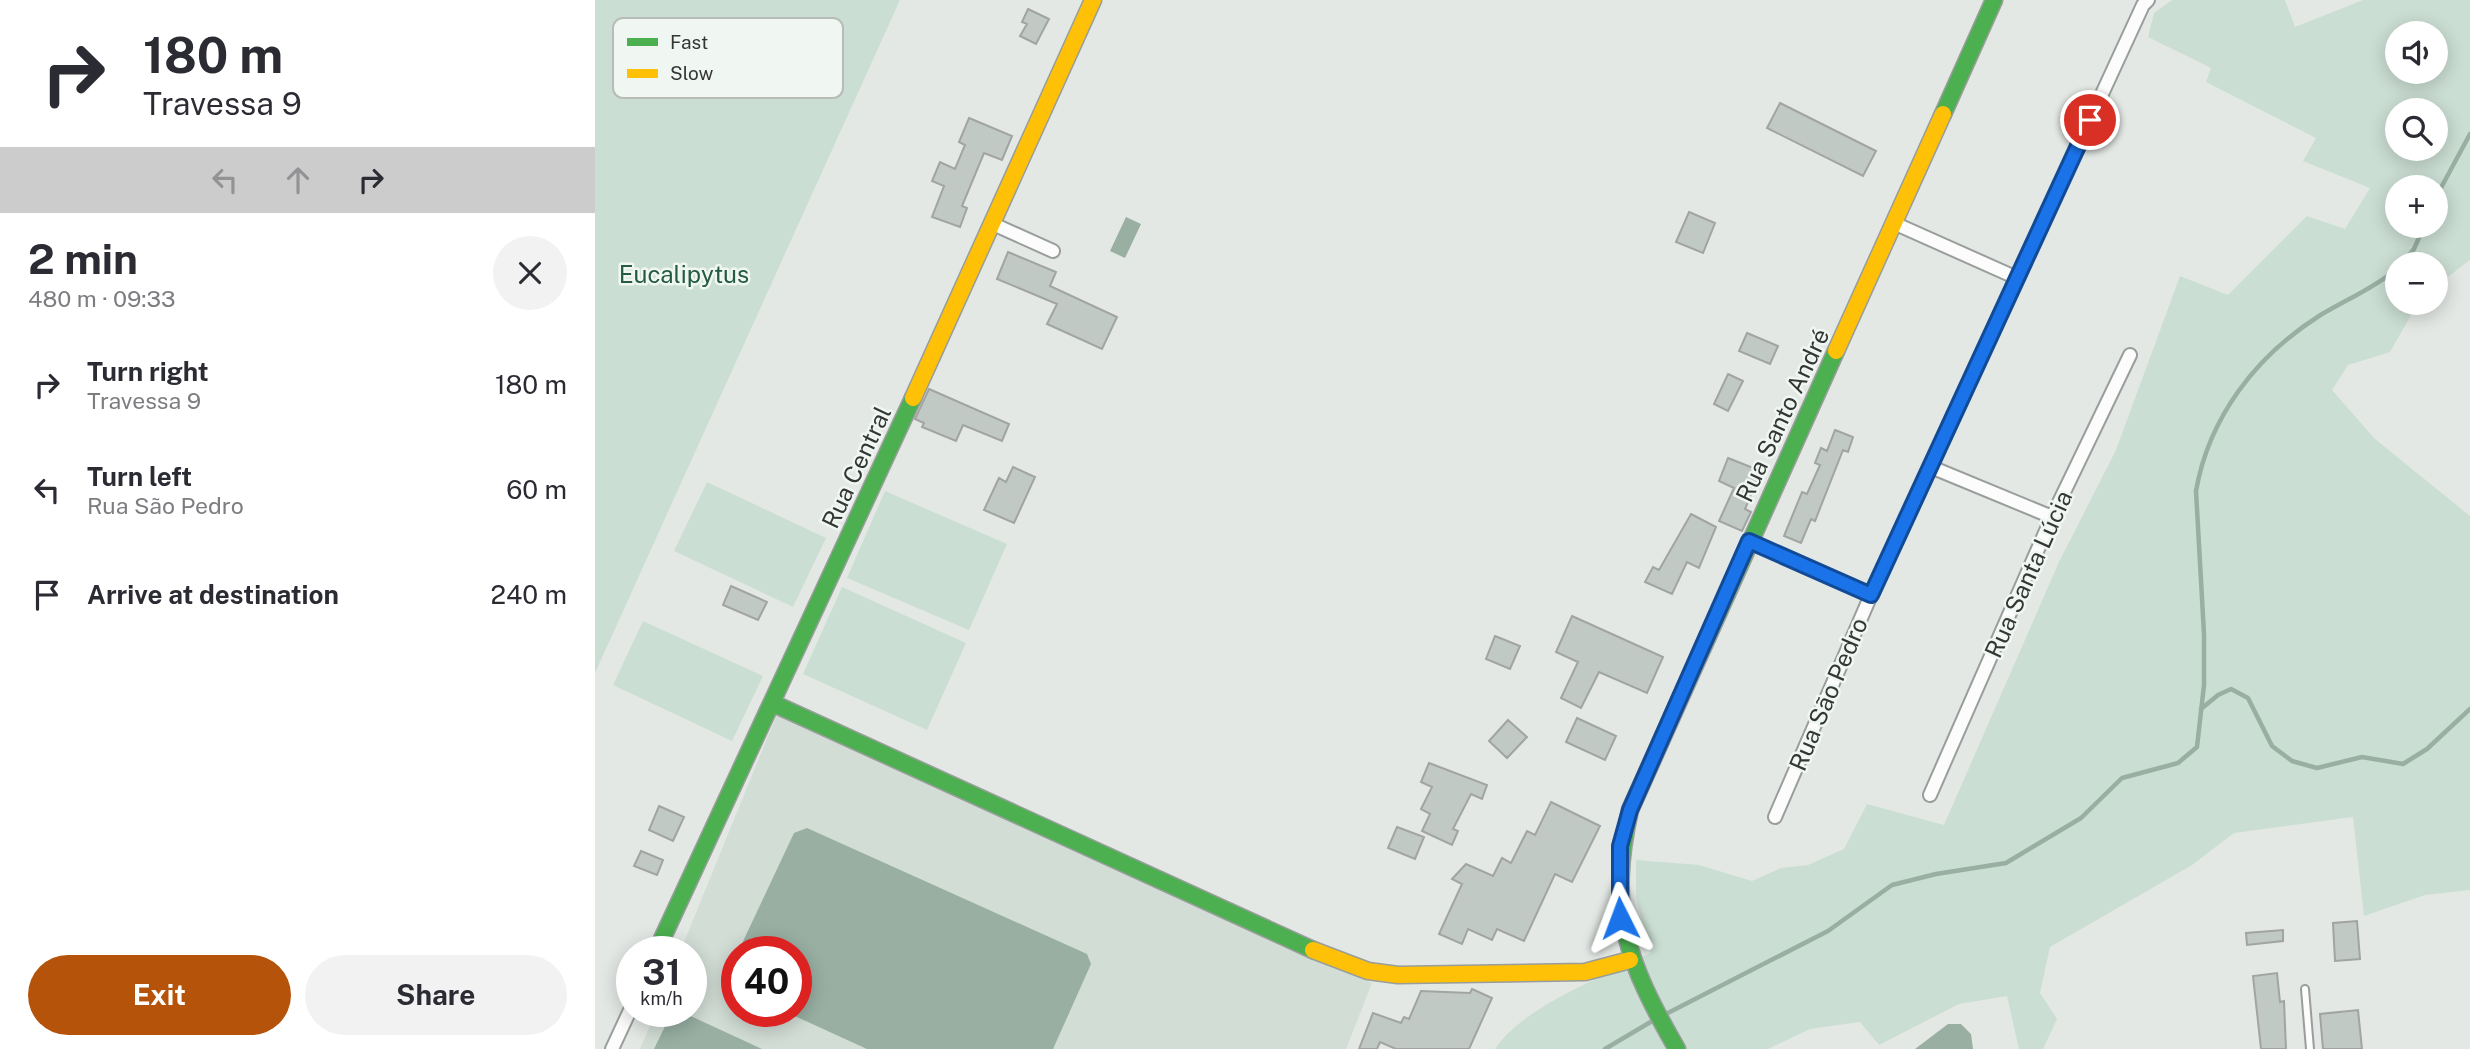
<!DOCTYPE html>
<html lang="en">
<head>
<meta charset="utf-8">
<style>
	body { margin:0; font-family:"Public Sans",sans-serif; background:#f2f2f3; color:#2b2b33; height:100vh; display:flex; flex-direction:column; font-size:26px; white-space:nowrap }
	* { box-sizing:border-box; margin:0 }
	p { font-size:23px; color:#7c7c81 }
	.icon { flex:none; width:38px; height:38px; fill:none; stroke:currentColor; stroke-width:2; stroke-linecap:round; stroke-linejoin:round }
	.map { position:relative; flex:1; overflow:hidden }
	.side { display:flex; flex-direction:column; background:#fff; width:595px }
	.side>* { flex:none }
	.hud { background:#fff; color:#2b2b33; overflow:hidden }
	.controls { position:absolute; left:1790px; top:21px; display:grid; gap:14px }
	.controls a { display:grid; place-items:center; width:63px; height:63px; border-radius:50%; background:#fff; box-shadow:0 4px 18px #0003; font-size:35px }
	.speed { position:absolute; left:21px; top:936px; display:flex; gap:14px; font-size:35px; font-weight:700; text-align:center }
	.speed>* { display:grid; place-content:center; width:91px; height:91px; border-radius:50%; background:#fff; box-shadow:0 4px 18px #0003; line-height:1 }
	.speed small { font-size:18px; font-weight:400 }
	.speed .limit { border:10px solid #d22; background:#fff; color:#111 }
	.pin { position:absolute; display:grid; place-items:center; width:60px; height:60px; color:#fff; margin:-30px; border:4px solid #fff; border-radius:50%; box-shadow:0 2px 7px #0007 }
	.me { position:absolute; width:77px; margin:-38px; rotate:357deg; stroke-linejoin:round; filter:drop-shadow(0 0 5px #0008) }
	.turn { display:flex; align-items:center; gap:24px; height:147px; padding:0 28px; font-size:32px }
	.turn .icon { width:91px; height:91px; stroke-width:2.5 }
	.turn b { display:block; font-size:49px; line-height:60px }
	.lanes { display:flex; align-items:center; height:66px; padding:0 28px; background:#0003; justify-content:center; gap:35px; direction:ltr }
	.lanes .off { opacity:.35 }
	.round { display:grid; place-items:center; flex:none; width:74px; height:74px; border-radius:37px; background:#f2f2f3 }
	.overview { display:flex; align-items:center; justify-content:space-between; height:119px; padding:0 28px }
	h1 { font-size:42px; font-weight:700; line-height:52px }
	.action { display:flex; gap:14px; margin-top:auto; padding:14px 28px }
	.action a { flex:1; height:80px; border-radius:42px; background:#b45309; color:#fff; font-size:28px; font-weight:700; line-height:80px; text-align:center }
	.action a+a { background:#f2f2f3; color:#2b2b33 }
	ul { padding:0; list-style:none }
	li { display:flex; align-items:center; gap:21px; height:105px; padding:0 28px }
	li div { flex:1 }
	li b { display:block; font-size:26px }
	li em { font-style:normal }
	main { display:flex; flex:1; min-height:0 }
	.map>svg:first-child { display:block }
	.built { fill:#d2ddd6; fill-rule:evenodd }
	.green { fill:#cbded3; fill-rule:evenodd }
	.water { fill:#98afa2 }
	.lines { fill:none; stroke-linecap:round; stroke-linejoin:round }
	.stream { stroke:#98afa2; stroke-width:4.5 }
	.building { fill:#c0c9c4; stroke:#a1a4a2; stroke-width:2 }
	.lane-casing { stroke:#999d9b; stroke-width:10 }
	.street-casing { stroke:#999d9b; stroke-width:16 }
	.fast-casing { stroke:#999d9b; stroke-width:19 }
	.slow-casing { stroke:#999d9b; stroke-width:19 }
	.lane { stroke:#fbfcfb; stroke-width:6 }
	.street { stroke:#fbfcfb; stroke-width:12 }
	.fast { stroke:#4caf50; stroke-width:16 }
	.slow { stroke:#ffc107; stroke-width:16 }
	.route-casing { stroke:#114b97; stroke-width:18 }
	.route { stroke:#1a73e8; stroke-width:12 }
	.labels { text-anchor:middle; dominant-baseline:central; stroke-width:5; stroke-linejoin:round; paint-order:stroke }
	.park-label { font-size:24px; fill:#245b41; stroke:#f0f6f2 }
	.street-label { font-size:24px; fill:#343635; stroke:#f0f6f2 }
	.key { fill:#f0f6f2; stroke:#b8bcb9; stroke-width:2 }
	.key-label { font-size:19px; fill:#343635 }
</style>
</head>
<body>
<main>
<section class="side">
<div class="hud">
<div class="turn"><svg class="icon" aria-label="right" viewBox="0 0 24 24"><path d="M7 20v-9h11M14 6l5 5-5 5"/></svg><div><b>180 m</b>Travessa 9</div></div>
<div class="lanes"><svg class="icon off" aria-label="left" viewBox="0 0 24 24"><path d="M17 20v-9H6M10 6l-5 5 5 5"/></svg><svg class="icon off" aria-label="ahead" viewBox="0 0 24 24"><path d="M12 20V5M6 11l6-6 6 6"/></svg><svg class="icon" aria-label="right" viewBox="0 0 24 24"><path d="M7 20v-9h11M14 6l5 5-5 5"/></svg></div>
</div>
<div class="overview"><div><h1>2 min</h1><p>480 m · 09:33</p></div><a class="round"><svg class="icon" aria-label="close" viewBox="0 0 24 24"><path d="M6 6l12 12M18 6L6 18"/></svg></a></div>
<ul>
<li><svg class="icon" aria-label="right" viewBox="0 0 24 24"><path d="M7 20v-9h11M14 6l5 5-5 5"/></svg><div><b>Turn right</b><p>Travessa 9</p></div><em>180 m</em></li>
<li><svg class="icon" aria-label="left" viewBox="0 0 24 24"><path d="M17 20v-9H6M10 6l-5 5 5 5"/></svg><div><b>Turn left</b><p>Rua São Pedro</p></div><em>60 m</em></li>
<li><svg class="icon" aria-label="arrive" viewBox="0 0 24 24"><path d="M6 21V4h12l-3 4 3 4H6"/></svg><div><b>Arrive at destination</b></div><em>240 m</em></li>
</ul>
<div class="action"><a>Exit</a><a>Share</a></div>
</section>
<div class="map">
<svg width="1875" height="1049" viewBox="0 0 1875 1049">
	<rect width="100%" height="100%" fill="#e3e8e5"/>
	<!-- built -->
	<path class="built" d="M182 714 777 983 751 1049H45L61 1012H96V952H85ZM142 952H201V1012H142Z"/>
	<!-- green -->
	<path class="green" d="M0 0H305L0 673Z
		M1577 0H1690L1700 27 1768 0H1875V260L1841 286V264H1802V303H1823L1795 352 1753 365 1737 390 1780 439 1875 516V890L1830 895 1769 916 1758 817 1639 833 1597 865 1455 947 1445 993 1462 1019 1448 1049H1424L1412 996 1364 1004 1284 1045 1265 1022 1215 1029 1173 1049H900C928 1006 1009 977 1055 953L1041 897V860L1104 865 1157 881 1186 868 1213 865 1249 849 1272 804 1349 825 1464 562 1521 450 1585 276 1633 295 1712 216 1750 229 1775 188 1708 161 1721 138 1611 82 1616 68 1553 37 1559 13ZM1802 33H1841V72H1802ZM1802 110H1841V149H1802ZM1802 187H1841V226H1802Z
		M112 482 231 538 198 607 79 551Z
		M290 491 412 544 374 630 252 578Z
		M247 587 371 643 332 730 208 674Z
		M48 621 168 676 137 741 18 685Z"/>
	<!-- water -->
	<path class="water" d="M531 217 546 224 530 258 515 251Z
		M212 828 492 954 496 964 458 1049H272L191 1012H201V952H143L199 833Z
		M81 1012H87L167 1049H59L74 1018Z
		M1353 1024H1366L1376 1034 1378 1049H1320Z"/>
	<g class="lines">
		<!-- stream -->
		<path class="stream" d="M1841 197 1875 134
			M1807 264 1819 249 1829 226
			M1606 709 1623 695 1636 689 1653 698 1677 746 1697 761 1722 768 1767 757 1808 764 1832 749 1875 709
			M1067 1016 1233 931 1297 885 1341 874 1411 863 1486 818 1527 778 1583 763 1602 747 1609 685V634L1601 491C1614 417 1661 356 1724 316 1750 300 1778 289 1802 269
			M1010 1049 1059 1020"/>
	</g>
	<!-- building -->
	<path class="building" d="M433 9 454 19 441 44 425 36 432 24 427 22Z
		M1185 103 1281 151 1268 176 1172 128Z
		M374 118 417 136 407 160 389 153 367 206 372 208 365 227 337 217 349 186 337 181 345 162 360 169 370 145 364 142Z
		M1094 212 1120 223 1108 253 1081 242Z
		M413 252 461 272 455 286 522 317 507 349 452 324 462 304 402 279Z
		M1152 333 1183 346 1175 364 1144 351Z
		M1133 374 1148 381 1133 411 1119 404Z
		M334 389 414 424 407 441 368 425 361 441 327 427 329 423 320 419Z
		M1240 430 1258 437 1253 452 1248 450 1220 521 1216 519 1206 543 1189 536 1207 492 1212 494 1225 465 1220 463 1226 448 1232 451Z
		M1133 458 1166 471 1150 509 1156 512 1147 531 1124 521 1139 488 1124 481Z
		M418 467 440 477 419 523 389 510 404 478 411 482Z
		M1096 514 1121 527 1104 568 1092 562 1077 594 1050 582 1058 567 1064 570Z
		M136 586 172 602 163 620 128 605Z
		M977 616 1068 657 1052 693 1004 672 986 708 966 698 983 662 961 652Z
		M900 636 925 646 915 669 891 659Z
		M982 718 1021 736 1010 760 971 742Z
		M913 720 932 737 912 758 894 741Z
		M834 763 892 785 887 799 876 794 858 829 863 831 857 845 827 831 835 814 826 809 837 787 826 782Z
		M956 802 1005 826 977 882 960 874 929 941 902 929 897 940 873 929 867 944 844 934 867 884 857 879 871 864 898 876 907 858 916 863 932 831 940 835Z
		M64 806 89 817 78 841 54 830Z
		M802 827 829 837 820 859 793 848Z
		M46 851 68 860 62 875 39 866Z
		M1762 921 1765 959 1740 961 1738 923Z
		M1688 930V941L1652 945 1651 933Z
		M1682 973 1685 1002 1689 1001 1691 1049H1666L1658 976Z
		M877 989 897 998 874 1049H801L785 1042 782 1049H764L778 1013 806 1023 809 1017 814 1019 826 991 875 993Z
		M1763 1010 1767 1049H1728L1725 1014Z"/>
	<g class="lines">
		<defs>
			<path id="lane" d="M1710 989 1715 1049"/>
			<path id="street" d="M398 224 458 251
				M1301 224 1422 278
				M1336 467 1457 517
				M1154 541 1276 595
				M1335 795 1457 517 1535 355
				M1180 817 1276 595 1548 5 1553 0
				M17 1049 37 1006"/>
			<path id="fast" d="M1348 114 1399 0
				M177 703 718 950
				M61 952 318 398
				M1082 1049C1032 962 1012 911 1035 810L1241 351"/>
			<path id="slow" d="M1241 351 1348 114
				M318 398 498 0
				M718 950 773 971 803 975 990 972 1035 960"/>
		</defs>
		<!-- lane casing -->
		<use href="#lane" class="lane-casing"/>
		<!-- street casing -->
		<use href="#street" class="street-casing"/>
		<!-- fast casing -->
		<use href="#fast" class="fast-casing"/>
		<!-- slow casing -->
		<use href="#slow" class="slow-casing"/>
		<!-- lane -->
		<use href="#lane" class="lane"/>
		<!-- street -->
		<use href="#street" class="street"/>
		<!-- fast -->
		<use href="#fast" class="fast"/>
		<!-- slow -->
		<use href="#slow" class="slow"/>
	</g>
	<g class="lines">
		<defs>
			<path id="route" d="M1025 918V846L1035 810 1154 541 1276 595 1495 120"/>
		</defs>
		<!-- route casing -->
		<use href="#route" class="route-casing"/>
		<!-- route -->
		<use href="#route" class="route"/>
	</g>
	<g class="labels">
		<!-- park labels -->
		<g class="park-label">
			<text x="89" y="274">Eucalipytus</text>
		</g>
		<!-- street labels -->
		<g class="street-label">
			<text transform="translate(1187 415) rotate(-65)">Rua Santo André</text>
			<text transform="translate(261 467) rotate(-65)">Rua Central</text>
			<text transform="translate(1433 574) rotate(-66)">Rua Santa Lúcia</text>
			<text transform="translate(1233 694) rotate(-67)">Rua São Pedro</text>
		</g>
	</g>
	<!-- legend -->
	<rect x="18" y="18" width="230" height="80" rx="10" class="key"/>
	<rect x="32" y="38" width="31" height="8" fill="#4caf50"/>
	<rect x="32" y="69" width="31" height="9" fill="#ffc107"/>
	<g class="key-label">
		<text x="75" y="49">Fast</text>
		<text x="75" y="80">Slow</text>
	</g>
</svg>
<div class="controls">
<a><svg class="icon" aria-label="sound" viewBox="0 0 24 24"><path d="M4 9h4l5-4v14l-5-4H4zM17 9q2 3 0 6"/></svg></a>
<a><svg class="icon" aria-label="search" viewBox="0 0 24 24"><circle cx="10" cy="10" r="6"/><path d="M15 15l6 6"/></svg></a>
<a>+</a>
<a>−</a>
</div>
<div class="speed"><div>31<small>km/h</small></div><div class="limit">40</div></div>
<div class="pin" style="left:1495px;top:120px;background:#d93025"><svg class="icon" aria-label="arrive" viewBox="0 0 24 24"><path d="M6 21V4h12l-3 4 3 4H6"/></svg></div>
<svg class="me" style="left:1025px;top:918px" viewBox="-20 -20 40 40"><path d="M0-17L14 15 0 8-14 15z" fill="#1a73e8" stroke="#fff" stroke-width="4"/></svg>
</div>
</main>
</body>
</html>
